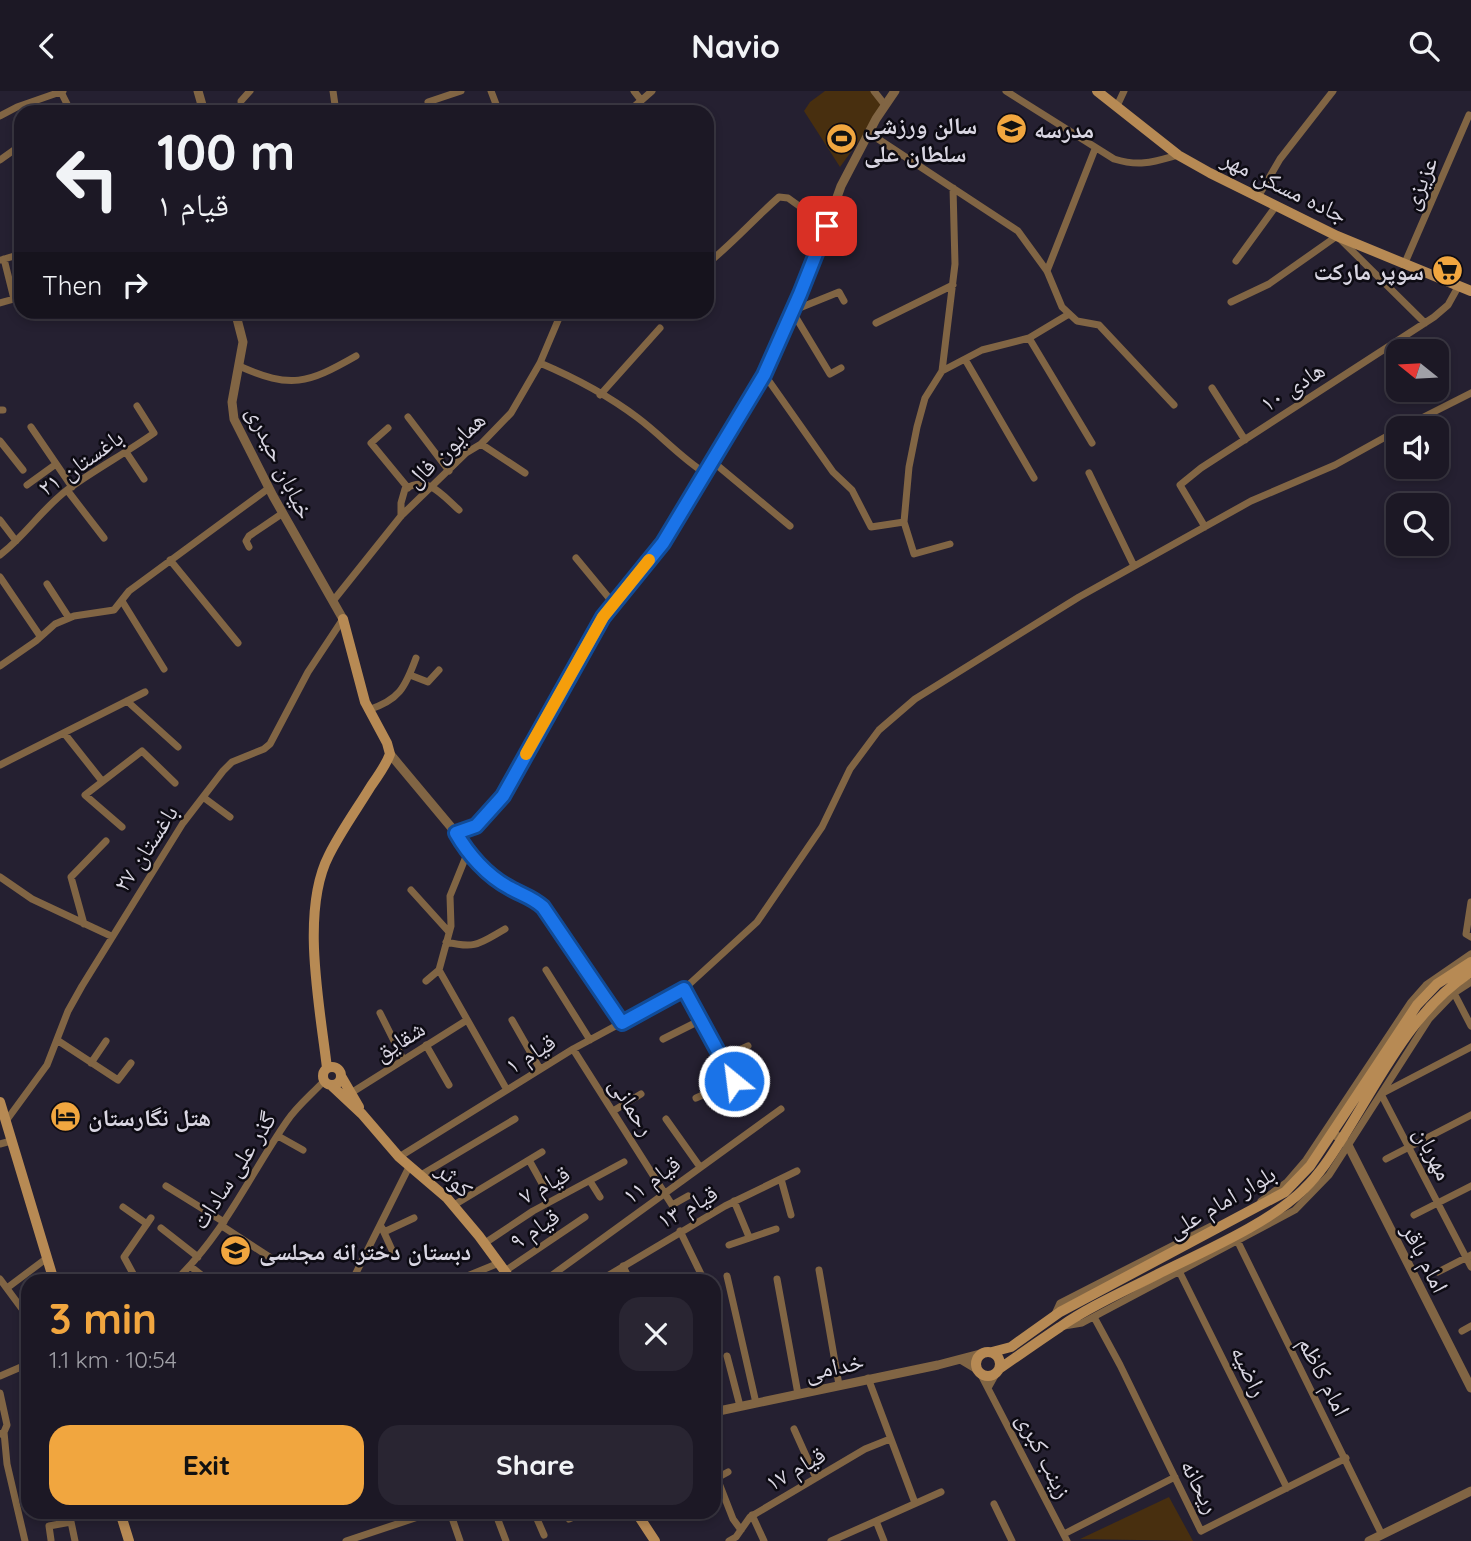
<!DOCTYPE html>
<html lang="en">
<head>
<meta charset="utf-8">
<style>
	body { margin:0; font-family:Quicksand,"Noto Naskh Arabic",sans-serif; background:#292532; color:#f1f3f6; height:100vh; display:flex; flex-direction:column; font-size:26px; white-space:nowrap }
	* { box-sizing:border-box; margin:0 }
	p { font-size:23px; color:#a0a0a7 }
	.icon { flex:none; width:38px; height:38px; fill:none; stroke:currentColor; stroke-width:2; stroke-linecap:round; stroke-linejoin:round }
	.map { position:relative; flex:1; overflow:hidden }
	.details { position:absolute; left:21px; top:1183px; width:700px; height:245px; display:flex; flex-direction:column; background:#1c1825; border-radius:21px; box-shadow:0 4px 10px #0003,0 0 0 2px #3a3742 }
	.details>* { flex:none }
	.top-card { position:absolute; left:14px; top:14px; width:700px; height:214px; border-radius:21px; box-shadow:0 4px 10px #0003,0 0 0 2px #3a3742; background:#1c1825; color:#f1f3f6; overflow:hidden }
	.needle { width:46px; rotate:288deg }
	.buttons { position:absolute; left:1386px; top:248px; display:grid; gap:14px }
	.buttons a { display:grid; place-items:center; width:63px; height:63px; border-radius:14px; background:#1c1825; box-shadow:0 4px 10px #0003,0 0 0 2px #3a3742; font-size:35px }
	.pin { position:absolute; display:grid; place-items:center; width:60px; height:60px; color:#fff; margin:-30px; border-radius:14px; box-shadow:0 4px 10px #0006 }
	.me { position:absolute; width:77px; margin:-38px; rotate:331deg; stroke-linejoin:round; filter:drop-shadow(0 0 5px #0008) }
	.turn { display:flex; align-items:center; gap:24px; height:147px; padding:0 28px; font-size:32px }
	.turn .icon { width:91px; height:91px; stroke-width:2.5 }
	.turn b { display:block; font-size:49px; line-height:60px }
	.then { display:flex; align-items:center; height:66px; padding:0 28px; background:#0003; gap:14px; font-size:26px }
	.round { display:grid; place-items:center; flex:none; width:74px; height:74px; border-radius:21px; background:#292532 }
	.head { display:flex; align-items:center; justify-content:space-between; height:119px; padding:0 28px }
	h1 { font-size:42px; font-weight:700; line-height:52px; color:#f1a63f }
	.cta { display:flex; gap:14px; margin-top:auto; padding:14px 28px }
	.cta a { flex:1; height:80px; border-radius:21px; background:#f1a63f; color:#111; font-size:28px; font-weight:700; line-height:80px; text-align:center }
	.cta a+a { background:#292532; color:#f1f3f6 }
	header { display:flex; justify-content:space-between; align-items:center; height:91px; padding:0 28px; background:#1c1825; font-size:32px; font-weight:700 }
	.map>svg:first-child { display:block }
	.green { fill:#482f0f }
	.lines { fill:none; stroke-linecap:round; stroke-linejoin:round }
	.minor { stroke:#816544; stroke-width:7 }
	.tertiary { stroke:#816544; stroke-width:9 }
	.secondary { stroke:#b78a54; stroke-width:10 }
	.route-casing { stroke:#114b97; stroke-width:18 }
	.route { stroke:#1a73e8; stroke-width:12 }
	.slow { stroke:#f59e0b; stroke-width:12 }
	.labels { text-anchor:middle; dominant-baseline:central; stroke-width:5; stroke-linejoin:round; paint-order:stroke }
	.poi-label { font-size:24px; font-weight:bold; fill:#d9d6e2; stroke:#0d0b13; text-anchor:start }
	.street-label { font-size:24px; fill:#d9d6e2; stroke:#0d0b13 }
</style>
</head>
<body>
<header><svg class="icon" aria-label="back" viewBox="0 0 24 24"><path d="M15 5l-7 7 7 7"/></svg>Navio<svg class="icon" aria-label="search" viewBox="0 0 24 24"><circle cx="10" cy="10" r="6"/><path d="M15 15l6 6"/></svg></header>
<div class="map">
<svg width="1471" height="1450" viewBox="0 0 1471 1450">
	<rect width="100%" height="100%" fill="#252031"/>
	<!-- green -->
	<path class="green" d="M825 0H871L885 14 840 76 804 20 810 11Z
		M1169 1406 1193 1450 1080 1448Z"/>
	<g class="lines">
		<!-- minor -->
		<path class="minor" d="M333 0 336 21
			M491 0 499 21
			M634 0 641 9
			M874 0 885 14
			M1006 0 1114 68C1140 76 1153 71 1178 64
			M61 1 71 21
			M428 11 461 0
			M1117 15 1124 0
			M242 21 241 10 250 0
			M279 21 283 18
			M628 21 652 0
			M0 25 17 16 63 0
			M869 42 1018 140 1047 180 1062 216 1077 230 1099 234 1174 314
			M0 69 21 54
			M1258 106 1280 68 1333 0
			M1 169 21 163
			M1236 170 1276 115
			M707 173C733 152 754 128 779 106L788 107 827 135
			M1404 174 1469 24
			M1047 180 1095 58
			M1231 211 1269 193 1337 145 1425 232
			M0 212 14 208 4 168
			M876 232 953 194
			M1029 247 1092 352
			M966 270 1034 387
			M540 272C573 286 609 305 638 327 662 345 680 366 705 382
			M239 275C291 298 307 293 356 265
			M841 277 830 283 792 220 839 201 844 210
			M942 280 982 259 1029 247 1069 223
			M764 283 833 381 852 399 871 436 904 431 909 376 917 336 925 307 942 280 955 173 953 97
			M1212 297 1245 349
			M600 304 660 237
			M0 319H3
			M408 326 449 380
			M31 336 72 396
			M388 337 371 352 408 397
			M1400 338 1471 302
			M0 350 23 379
			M481 353 525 382
			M126 361 144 388
			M712 370 790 435
			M1089 382 1134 475
			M27 394 56 373
			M67 399 104 447
			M401 425V412L405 398C428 384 442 404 459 419
			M0 429 16 450
			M904 431 914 463 950 453
			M1205 436 1180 394 1201 377 1434 226 1448 214 1458 196
			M249 456 246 450 249 445 283 422
			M0 464C25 445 42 418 67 399 94 379 126 362 154 342L137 315
			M576 467 614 513
			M170 469 238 552
			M0 486 40 545
			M47 493 69 527
			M122 510 164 578
			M333 510 401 425 466 362 481 353 511 322 540 272 562 220
			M0 575 36 550 55 533 74 525 114 519 129 500 144 489 269 397
			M410 584 428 591 439 579
			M127 610 178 656
			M368 619C399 609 405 597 416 567
			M64 642 102 690
			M0 674 145 601
			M203 706 230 726
			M122 736 85 704 142 660 175 692
			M456 742C468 763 487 785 510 797 522 804 532 806 543 816L622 932
			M467 763 450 805 451 835 439 879 507 999
			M0 786 32 808 111 845
			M411 799 449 841
			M1471 811 1466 843 1471 846
			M84 833 71 786 106 750
			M446 851C476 858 479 853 505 838
			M546 879 590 949
			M426 890 439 879
			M684 898 734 990 696 1007
			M1454 902 1471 935
			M380 922 403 968
			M512 929 540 978
			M663 948 701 929
			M57 949 118 989 131 972
			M426 954 449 994
			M1471 956 1381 1003 1471 1176
			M573 958 672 1114 688 1105
			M722 967 748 955
			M91 972 106 950
			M351 1002 467 929
			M613 1020 641 1003
			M666 1028 700 1076
			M6 1030 47 974 68 920 82 895 183 732 223 680 232 671 264 658 270 653 308 581 343 528
			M278 1045 303 1059
			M0 1053 11 1050
			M399 1066 573 958 684 898 757 831 822 736 850 678 879 639 915 608 1079 506 1251 410 1335 374 1398 339
			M1386 1068 1471 1024
			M529 1069 544 1096
			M421 1084 515 1028
			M781 1088 791 1124
			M590 1090 600 1106
			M166 1095 224 1131
			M734 1110 749 1146
			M1261 1110 1287 1091 1306 1069 1411 911 1426 894 1471 863
			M454 1114 542 1061
			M123 1116 147 1133
			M1414 1124 1471 1095
			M222 1135 271 1167
			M161 1137 198 1166
			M382 1137 392 1159
			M680 1140 701 1183
			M384 1141 414 1127
			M1236 1147 1382 1444
			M485 1152 533 1120 624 1071
			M729 1154 776 1138
			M190 1175 209 1190
			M623 1175 630 1190
			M819 1179 839 1294
			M505 1180 585 1126
			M1179 1180 1287 1397
			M1438 1181 1471 1164
			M727 1185 756 1312
			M0 1188 28 1226
			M777 1188 798 1303
			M137 1190 124 1166 151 1127
			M175 1190C225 1142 249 1085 287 1030 297 1015 312 1003 324 990
			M352 1190 409 1076
			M455 1190 499 1172
			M544 1190 781 1018
			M599 1190 725 1115 797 1080
			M7 1197 47 1167
			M1055 1223 1060 1212 1213 1134
			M1094 1226 1120 1274 1201 1440 1346 1367
			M1064 1235 1082 1232 1295 1119 1329 1084 1429 928 1454 902 1471 891
			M1462 1240 1471 1235
			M727 1265 740 1315
			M980 1282 1067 1450
			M0 1285 28 1273
			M868 1287 915 1412
			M988 1297 997 1281
			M0 1302 7 1334 4 1341
			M794 1338 816 1387
			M0 1343 4 1341 7 1373 25 1450
			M717 1387 728 1381
			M714 1388 717 1387 733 1428 741 1439
			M994 1413 1012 1450
			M71 1421H69L75 1450
			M450 1421 460 1450
			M495 1421 506 1450
			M534 1421 544 1444
			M752 1424 764 1450
			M569 1428 578 1424 577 1421
			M1064 1443 1175 1386
			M51 1449 49 1435 71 1431
			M346 1450 433 1421
			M729 1450 736 1446 750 1426 865 1358 890 1348
			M831 1450 876 1430
			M884 1450 876 1430 941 1401"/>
		<!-- tertiary -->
		<path class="tertiary" d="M198 0 204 21
			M235 220 243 251 232 311 234 328 273 405 343 528
			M390 663 456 742 476 735 503 705 603 526 663 452 764 283 818 160 841 95 876 28 895 0
			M1333 1042 1348 1054 1471 1297
			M962 1269 977 1278
			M714 1321 938 1274 980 1263
			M1369 1450 1471 1400"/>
		<!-- secondary -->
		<path class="secondary" d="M1097 0 1178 64 1210 82 1337 145 1471 200
			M323 985a9 9 0 1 1 18 0a9 9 0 1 1-18 0Z
			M327 977C320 916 300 820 329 764 341 740 357 718 371 695 378 685 386 674 390 663L387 652 365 611 343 528
			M341 985 359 1016
			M331 994 362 1023 399 1066 447 1107 479 1145 512 1190
			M0 1011 54 1190
			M992 1261 1011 1256 1060 1221 1285 1101 1310 1075 1417 914 1437 893 1471 871
			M976 1273a12 12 0 1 1 24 0a12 12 0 1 1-24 0Z
			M999 1278C1019 1264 1039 1250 1060 1236 1090 1215 1125 1200 1158 1183 1202 1161 1270 1132 1304 1098 1321 1082 1333 1062 1345 1043 1381 986 1413 918 1471 881
			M120 1421 129 1450
			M636 1421 655 1450"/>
	</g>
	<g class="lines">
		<defs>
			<path id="route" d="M734 990 684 898 622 932 543 816C532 806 522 804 510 797 487 785 468 763 456 742L476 735 503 705 603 526 663 452 764 284 800 203 827 135"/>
		</defs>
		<!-- route casing -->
		<use href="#route" class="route-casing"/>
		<!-- route -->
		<use href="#route" class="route"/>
		<!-- slow -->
		<path class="slow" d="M526 663 603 526 649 469"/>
	</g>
	<!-- icons -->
	<defs>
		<symbol id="school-disc" viewBox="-11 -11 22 22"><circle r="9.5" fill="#f1a63f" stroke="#0d0b13"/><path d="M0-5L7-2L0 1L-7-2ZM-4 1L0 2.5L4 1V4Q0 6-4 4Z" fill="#111"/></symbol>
		<symbol id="stadium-disc" viewBox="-11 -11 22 22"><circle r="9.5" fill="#f1a63f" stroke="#0d0b13"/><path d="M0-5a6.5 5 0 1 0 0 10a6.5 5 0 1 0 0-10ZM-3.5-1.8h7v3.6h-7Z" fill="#111"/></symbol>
		<symbol id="supermarket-disc" viewBox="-11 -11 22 22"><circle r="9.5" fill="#f1a63f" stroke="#0d0b13"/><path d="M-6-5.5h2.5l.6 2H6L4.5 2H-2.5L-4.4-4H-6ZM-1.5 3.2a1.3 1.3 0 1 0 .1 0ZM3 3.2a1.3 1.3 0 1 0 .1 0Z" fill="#111"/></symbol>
		<symbol id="hotel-disc" viewBox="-11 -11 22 22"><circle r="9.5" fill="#f1a63f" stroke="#0d0b13"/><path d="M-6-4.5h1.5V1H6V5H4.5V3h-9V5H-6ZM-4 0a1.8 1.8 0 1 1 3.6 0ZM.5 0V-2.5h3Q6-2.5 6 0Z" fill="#111"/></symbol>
	</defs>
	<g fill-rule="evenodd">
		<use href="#school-disc" x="994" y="20" width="35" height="35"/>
		<use href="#stadium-disc" x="824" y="30" width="35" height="35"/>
		<use href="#supermarket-disc" x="1430" y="162" width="35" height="35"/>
		<use href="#hotel-disc" x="48" y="1008" width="35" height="35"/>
		<use href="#school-disc" x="218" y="1142" width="35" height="35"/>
	</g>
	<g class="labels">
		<!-- poi labels -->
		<g class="poi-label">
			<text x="864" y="34">سالن ورزشی<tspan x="864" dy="28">سلطان علی</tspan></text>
			<text x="1034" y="38">مدرسه</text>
			<text x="1424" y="180" text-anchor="end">سوپر مارکت</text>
			<text x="88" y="1026">هتل نگارستان</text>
			<text x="259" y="1160">دبستان دخترانه مجلسی</text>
		</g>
		<!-- street labels -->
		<g class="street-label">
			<text transform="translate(1419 92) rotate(-67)">عزیزی</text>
			<text transform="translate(1285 95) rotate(26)">جاده مسکن مهر</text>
			<text transform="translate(1292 295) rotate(-33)">هادی ۱۰</text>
			<text transform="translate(445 358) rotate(-43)">همایون فال</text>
			<text transform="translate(80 371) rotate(-35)">باغستان ۲۱</text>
			<text transform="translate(281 371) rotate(64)">خیابان حیدری</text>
			<text transform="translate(145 757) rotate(-57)">باغستان ۲۷</text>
			<text transform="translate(399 949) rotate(-32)">شقایق</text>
			<text transform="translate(530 962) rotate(-32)">قیام ۱</text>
			<text transform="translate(633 1015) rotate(58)">رحمانی</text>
			<text transform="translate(1434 1062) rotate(63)">مهربان</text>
			<text transform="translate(233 1079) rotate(-57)">گذر علی سادات</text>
			<text transform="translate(455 1088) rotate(44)">کوثر</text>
			<text transform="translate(651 1088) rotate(-36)">قیام ۱۱</text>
			<text transform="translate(544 1093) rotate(-29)">قیام ۷</text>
			<text transform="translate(1221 1110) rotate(-30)">بلوار امام علی</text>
			<text transform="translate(687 1115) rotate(-29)">قیام ۱۳</text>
			<text transform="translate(534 1137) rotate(-34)">قیام ۹</text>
			<text transform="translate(1426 1167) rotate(63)">امام باقر</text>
			<text transform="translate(834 1275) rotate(-12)">خدامی</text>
			<text transform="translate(1250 1280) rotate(64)">راضیه</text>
			<text transform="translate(1325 1285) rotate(63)">امام کاظم</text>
			<text transform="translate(1045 1364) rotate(63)">زینب کبری</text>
			<text transform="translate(795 1377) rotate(-30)">قیام ۱۷</text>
			<text transform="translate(1201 1395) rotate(63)">ریحانه</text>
		</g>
	</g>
</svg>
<div class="buttons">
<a><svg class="needle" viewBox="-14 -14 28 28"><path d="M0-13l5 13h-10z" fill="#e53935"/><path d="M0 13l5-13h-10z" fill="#a0a0a7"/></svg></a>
<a><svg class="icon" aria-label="sound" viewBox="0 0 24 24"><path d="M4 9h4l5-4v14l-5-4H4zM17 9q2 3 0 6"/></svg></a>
<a><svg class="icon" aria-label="search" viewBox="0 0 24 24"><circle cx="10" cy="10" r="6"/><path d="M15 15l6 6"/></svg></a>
</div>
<div class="pin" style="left:827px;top:135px;background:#d93025"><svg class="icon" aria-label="arrive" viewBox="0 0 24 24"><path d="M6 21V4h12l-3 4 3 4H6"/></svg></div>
<svg class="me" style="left:734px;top:990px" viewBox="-20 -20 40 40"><circle r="17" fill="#1a73e8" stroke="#fff" stroke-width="3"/><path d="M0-11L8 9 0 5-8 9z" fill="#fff"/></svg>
<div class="top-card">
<div class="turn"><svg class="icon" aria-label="left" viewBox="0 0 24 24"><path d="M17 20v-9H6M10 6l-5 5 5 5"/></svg><div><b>100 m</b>قیام ۱</div></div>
<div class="then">Then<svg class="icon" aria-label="right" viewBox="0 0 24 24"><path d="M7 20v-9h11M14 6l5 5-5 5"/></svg></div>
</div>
<section class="details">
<div class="head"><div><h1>3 min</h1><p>1.1 km · 10:54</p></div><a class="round"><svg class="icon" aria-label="close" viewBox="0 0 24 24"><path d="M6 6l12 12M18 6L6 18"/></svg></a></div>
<div class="cta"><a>Exit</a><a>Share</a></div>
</section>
</div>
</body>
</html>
